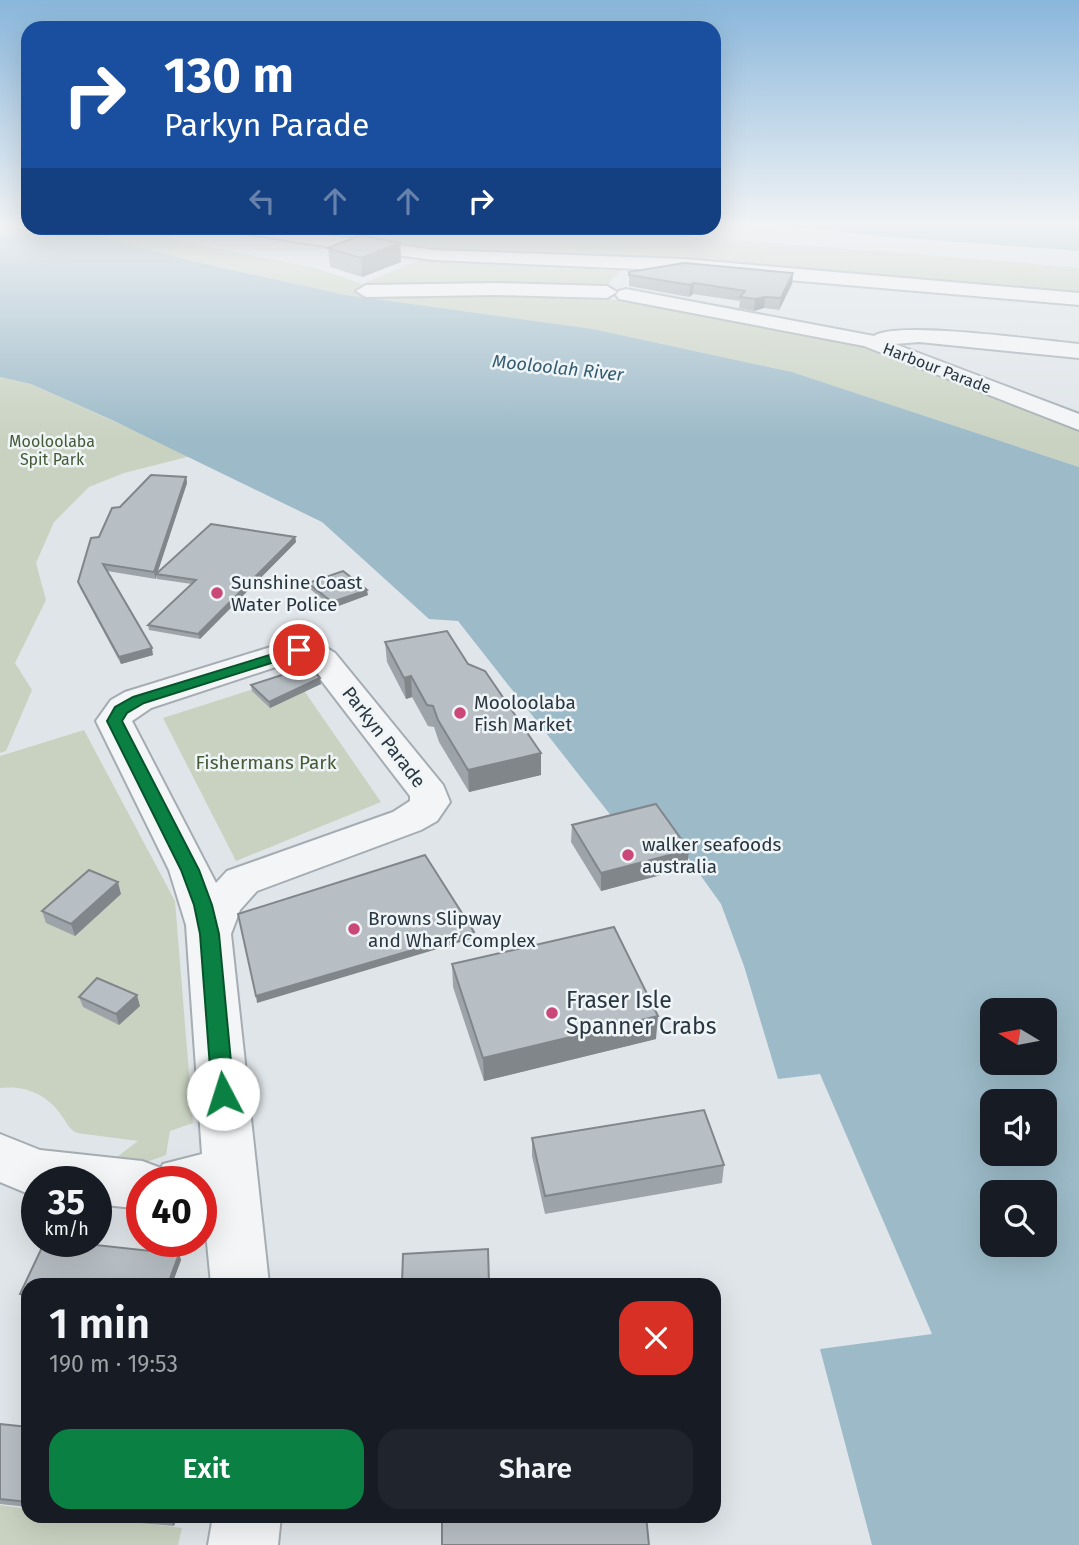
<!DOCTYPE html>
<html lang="en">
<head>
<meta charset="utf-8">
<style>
	body { margin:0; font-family:"Fira Sans",sans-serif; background:#20242c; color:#f1f3f6; height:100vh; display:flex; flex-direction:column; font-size:26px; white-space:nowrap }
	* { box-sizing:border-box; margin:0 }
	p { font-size:23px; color:#9ea1a6 }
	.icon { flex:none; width:38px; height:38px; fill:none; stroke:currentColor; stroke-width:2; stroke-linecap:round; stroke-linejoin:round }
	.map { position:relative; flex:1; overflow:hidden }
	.details { position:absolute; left:21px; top:1278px; width:700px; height:245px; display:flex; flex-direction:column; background:#171b24; border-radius:21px; box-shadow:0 7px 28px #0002 }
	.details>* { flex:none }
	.hud { position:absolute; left:21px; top:21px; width:700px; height:214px; border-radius:21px; box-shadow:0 7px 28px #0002; background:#1a4fa0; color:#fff; overflow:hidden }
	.needle { width:46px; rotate:280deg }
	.buttons { position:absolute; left:980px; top:998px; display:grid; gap:14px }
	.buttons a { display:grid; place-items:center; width:77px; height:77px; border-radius:14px; background:#171b24; box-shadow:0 7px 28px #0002; font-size:35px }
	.speed { position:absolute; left:21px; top:1166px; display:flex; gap:14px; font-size:35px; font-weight:700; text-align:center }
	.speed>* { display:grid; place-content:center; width:91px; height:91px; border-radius:50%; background:#171b24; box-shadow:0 7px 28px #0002; line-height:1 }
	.speed small { font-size:18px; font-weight:400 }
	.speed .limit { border:10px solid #d22; background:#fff; color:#111 }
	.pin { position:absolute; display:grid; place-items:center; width:60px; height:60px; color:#fff; margin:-30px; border:4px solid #fff; border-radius:50%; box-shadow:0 2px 7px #0007 }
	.me { position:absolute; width:77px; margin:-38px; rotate:355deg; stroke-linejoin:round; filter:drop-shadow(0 0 5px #0008) }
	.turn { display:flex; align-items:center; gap:24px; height:147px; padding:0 28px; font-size:32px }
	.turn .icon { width:91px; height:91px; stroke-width:2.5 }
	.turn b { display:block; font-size:49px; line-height:60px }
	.lanes { display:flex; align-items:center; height:66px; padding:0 28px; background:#0003; justify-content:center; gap:35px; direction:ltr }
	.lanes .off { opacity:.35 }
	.round { display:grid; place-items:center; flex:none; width:74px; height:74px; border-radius:21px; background:#20242c }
	.headline { display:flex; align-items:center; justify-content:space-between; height:119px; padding:0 28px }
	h1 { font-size:42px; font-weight:600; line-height:52px }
	.cta { display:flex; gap:14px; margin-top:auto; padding:14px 28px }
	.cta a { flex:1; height:80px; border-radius:21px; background:#0b8043; color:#fff; font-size:28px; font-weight:600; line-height:80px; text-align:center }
	.cta a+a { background:#20242c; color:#f1f3f6 }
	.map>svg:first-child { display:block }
	.green { fill:#c9d2c1 }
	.water { fill:#9cbac8; fill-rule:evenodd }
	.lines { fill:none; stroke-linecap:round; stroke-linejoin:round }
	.minor-casing { stroke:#a5adb3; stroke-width:4 }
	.minor { fill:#f3f5f7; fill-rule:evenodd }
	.wall { fill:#9da4a9 }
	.shaded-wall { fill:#80868a }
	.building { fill:#b7bfc5; stroke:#80868a; stroke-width:2 }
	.route { fill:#0b8043; stroke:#07532c; stroke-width:2 }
	.poi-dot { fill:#ca4877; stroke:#eff4f6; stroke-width:2.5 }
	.labels { text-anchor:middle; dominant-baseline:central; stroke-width:5; stroke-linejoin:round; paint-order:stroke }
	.far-street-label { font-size:16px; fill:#293640; stroke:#eff4f6 }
	.far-park-label { font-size:16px; fill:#455b37; stroke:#eff4f6 }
	.far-water-label { font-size:18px; font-style:italic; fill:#345d72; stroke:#eff4f6 }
	.poi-label { font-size:19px; fill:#293640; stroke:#eff4f6; text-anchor:start }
	.street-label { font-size:19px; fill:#293640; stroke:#eff4f6 }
	.park-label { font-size:19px; fill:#455b37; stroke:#eff4f6 }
	.near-poi-label { font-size:23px; fill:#293640; stroke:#eff4f6; text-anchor:start }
</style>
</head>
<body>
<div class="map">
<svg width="1079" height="1545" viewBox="0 0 1079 1545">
	<rect width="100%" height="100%" fill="#e0e5e9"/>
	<!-- green -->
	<path class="green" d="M0 222H28V228H127L187 243 316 268 362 284 424 258 624 268 610 281 605 298 852 344 896 356 1079 427V467L792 372 593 329 346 295 192 261 95 235 40 233 0 237Z
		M270 228H587L1012 262 1079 268V293L597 256 397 247Z
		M0 377 31 384 191 456 124 473 89 487 54 522 36 563 46 600 15 663 32 690 6 751 0 753Z
		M294 676 381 802 236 861 163 718Z
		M84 730 175 901 193 1123 170 1131 166 1155 144 1163H109L138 1141 77 1133C69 1129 67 1123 62 1116 48 1095 26 1085 0 1088V756Z
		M0 1505 28 1509V1516H81L182 1528 178 1545H0Z"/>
	<!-- water -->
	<path class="water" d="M754 222H1079V251L879 236Z
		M40 233 95 235 192 261 346 295 593 329 792 372 1079 467V1545H872L820 1349 932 1334 820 1074 778 1079 744 966 721 904 656 813 616 822 458 621 429 619 322 522 112 420 31 384 0 377V237ZM992 1010H1045V1062H992ZM992 1101H1045V1153H992ZM992 1192H1045V1244H992Z"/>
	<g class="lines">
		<defs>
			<path id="minor" d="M238 228H273L434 250 684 259 1079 293V305L684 271 434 260 304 243 246 233Z
				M496 283 607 286 617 292 607 298 496 295 366 297 356 291 366 285Z
				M626 289 874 336C897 320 1044 341 1079 344V358L919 342 895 344 1079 414V430L864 346 619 299 616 295 619 291Z
				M306 641 322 645 335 653 443 785 450 802 437 821 421 830 257 891 240 910 231 934 269 1284H211L201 1181H142V1209L96 1204V1181H37L36 1197 0 1182V1134L40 1150 142 1161 161 1168 163 1164 202 1154 186 925 169 870 96 721 111 700 125 692 274 646ZM294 661H302L311 667 410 796V801L393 812 227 871 216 883 132 721 151 708Z
				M213 1516H281L278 1545H208Z"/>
		</defs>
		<!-- minor casing -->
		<use href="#minor" class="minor-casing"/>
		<!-- minor -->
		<use href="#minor" class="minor"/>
	</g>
	<!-- wall -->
	<path class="wall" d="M400 243 401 262 362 277 330 267 328 248Z
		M629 272 793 273 792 284 779 310 764 308 754 311 739 308 740 301 693 294 689 297 629 286Z
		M186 477 187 483 158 571 295 537 296 542 200 639 149 630 148 625 192 584 157 579 156 577V579L107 571 153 655 121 664 80 588 78 582 99 537 120 507Z
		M308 583 368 595 333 608 309 588Z
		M385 642 468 664 541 753V775L469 792 439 742 434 727 428 726 412 697 406 699 387 662Z
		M321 684 270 708 252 691 251 685Z
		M572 825 687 868 601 891 571 842Z
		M121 894 75 936 46 923 42 911Z
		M452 964 656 1039 484 1081 453 987Z
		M79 997 140 1006 119 1025 83 1007Z
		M532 1138 724 1165 722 1183 545 1214 532 1156Z
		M45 1241H59L179 1254 181 1260 172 1284H28V1301L23 1300 20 1294Z
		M0 1424 28 1427V1507L0 1504Z
		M57 1516H177L174 1526Z"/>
	<!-- shaded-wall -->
	<path class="shaded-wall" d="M400 243 401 262 362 277 361 258Z
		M793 273 792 284 779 310 781 298Z
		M694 283 693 294 689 297 690 285Z
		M765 297 764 308 754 311 755 299Z
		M186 477 187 483 157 574H156V579L154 572Z
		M295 537 296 542 200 639 198 634Z
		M367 590 368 595 333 608 332 602Z
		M152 648 153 655 121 664 119 657Z
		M411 676 412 697 406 699 404 678Z
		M320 678 321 684 270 708 269 702Z
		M541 753V775L469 792 468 770Z
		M689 850 687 868 601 891V873Z
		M118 882 121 894 75 936 71 924Z
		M474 932V938L257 1003 256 996Z
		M137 995 140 1006 119 1025 116 1014Z
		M658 1016 656 1039 484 1081 483 1058Z
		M179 1254 181 1260 172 1284H168Z
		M173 1516H177L174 1526 171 1521Z"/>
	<!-- building -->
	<path class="building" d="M361 235 400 243 361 258 328 248Z
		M684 263 793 273 781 298 765 297 755 299 740 297 745 291 694 283 690 285 629 275V272Z
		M151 475 186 477 154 572 103 564 152 648 119 657 78 582 91 538 99 537 112 508 120 507Z
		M211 524 295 537 198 634 148 625 196 580 156 574Z
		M343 571 367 590 332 602 308 583Z
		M447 631 468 664 485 671 541 753 468 770 438 720 433 706 427 705 411 676 404 678 385 642Z
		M310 666 320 678 269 702 251 685Z
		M656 804 689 850 601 873 572 825Z
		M425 855 474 932 256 996 238 914Z
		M89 870 118 882 71 924 42 911Z
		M614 927 658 1016 483 1058 452 964Z
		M97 978 137 995 116 1014 79 997Z
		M704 1110 724 1165 545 1196 532 1138Z
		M45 1241H59L179 1254 168 1284H28V1295L20 1294Z
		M488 1249 489 1284H402L403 1254Z
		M0 1424 28 1427V1502L0 1499Z
		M115 1516H173L171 1521Z
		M442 1516H646L649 1545H442Z"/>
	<!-- sky -->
	<linearGradient id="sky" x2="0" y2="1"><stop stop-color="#89b6db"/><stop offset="0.51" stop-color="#f1f3f5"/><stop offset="1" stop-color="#f1f3f5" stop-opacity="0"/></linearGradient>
	<rect width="1079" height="439" fill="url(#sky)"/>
	<!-- route -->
	<path class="route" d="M299 646 303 647V653L144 703 127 713 122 721 199 870 212 905 219 934 234 1094 230 1100 223 1102 215 1100 212 1094 200 934 194 905 181 870 107 721 115 707 133 697Z"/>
	<!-- markers -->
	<g class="poi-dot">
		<circle cx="217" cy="593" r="7"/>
		<circle cx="460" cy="713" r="7"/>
		<circle cx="628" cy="855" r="7"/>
		<circle cx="354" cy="929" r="7"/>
		<circle cx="552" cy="1013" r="7"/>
	</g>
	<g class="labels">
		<!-- far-street labels -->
		<g class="far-street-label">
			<text transform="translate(937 368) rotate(21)">Harbour Parade</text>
		</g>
		<!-- far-park labels -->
		<g class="far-park-label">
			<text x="52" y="441">Mooloolaba<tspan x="52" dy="18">Spit Park</tspan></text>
		</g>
		<!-- far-water labels -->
		<g class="far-water-label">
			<text transform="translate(558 368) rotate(6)">Mooloolah River</text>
		</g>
		<!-- poi labels -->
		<g class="poi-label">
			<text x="231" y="582">Sunshine Coast<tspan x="231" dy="22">Water Police</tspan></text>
			<text x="474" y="702">Mooloolaba<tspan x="474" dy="22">Fish Market</tspan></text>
			<text x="642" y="844">walker seafoods<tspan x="642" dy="22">australia</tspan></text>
			<text x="368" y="918">Browns Slipway<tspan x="368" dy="22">and Wharf Complex</tspan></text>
		</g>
		<!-- street labels -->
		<g class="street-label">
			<text transform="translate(384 737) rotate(52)">Parkyn Parade</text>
		</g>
		<!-- park labels -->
		<g class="park-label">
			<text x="266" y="762">Fishermans Park</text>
		</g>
		<!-- near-poi labels -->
		<g class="near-poi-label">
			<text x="566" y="1000">Fraser Isle<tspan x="566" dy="26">Spanner Crabs</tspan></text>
		</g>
	</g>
</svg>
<div class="buttons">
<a><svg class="needle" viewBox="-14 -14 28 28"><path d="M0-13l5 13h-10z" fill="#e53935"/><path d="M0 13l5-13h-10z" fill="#9ea1a6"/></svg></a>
<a><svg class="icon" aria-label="sound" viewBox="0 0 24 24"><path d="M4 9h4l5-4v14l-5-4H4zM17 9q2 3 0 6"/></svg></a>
<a><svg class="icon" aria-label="search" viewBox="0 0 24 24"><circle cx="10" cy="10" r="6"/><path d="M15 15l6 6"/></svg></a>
</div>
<div class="speed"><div>35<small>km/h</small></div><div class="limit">40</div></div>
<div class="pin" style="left:299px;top:650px;background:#d93025"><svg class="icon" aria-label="arrive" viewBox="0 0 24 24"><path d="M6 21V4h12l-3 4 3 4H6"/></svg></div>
<svg class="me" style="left:223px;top:1094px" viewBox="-20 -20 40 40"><circle r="19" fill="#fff"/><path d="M0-13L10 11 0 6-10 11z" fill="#0b8043"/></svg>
<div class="hud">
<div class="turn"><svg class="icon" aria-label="right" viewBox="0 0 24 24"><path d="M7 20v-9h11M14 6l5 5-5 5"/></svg><div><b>130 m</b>Parkyn Parade</div></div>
<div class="lanes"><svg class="icon off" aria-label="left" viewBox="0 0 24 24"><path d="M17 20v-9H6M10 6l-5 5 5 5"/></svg><svg class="icon off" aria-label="ahead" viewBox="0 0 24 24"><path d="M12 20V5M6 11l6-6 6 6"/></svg><svg class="icon off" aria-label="ahead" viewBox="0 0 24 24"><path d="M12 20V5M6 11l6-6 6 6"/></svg><svg class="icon" aria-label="right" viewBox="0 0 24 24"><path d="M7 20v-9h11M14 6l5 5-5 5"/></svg></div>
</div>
<section class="details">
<div class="headline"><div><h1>1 min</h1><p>190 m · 19:53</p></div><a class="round" style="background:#d93025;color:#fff"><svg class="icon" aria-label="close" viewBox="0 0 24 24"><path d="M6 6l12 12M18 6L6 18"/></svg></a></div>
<div class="cta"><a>Exit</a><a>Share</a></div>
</section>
</div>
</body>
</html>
